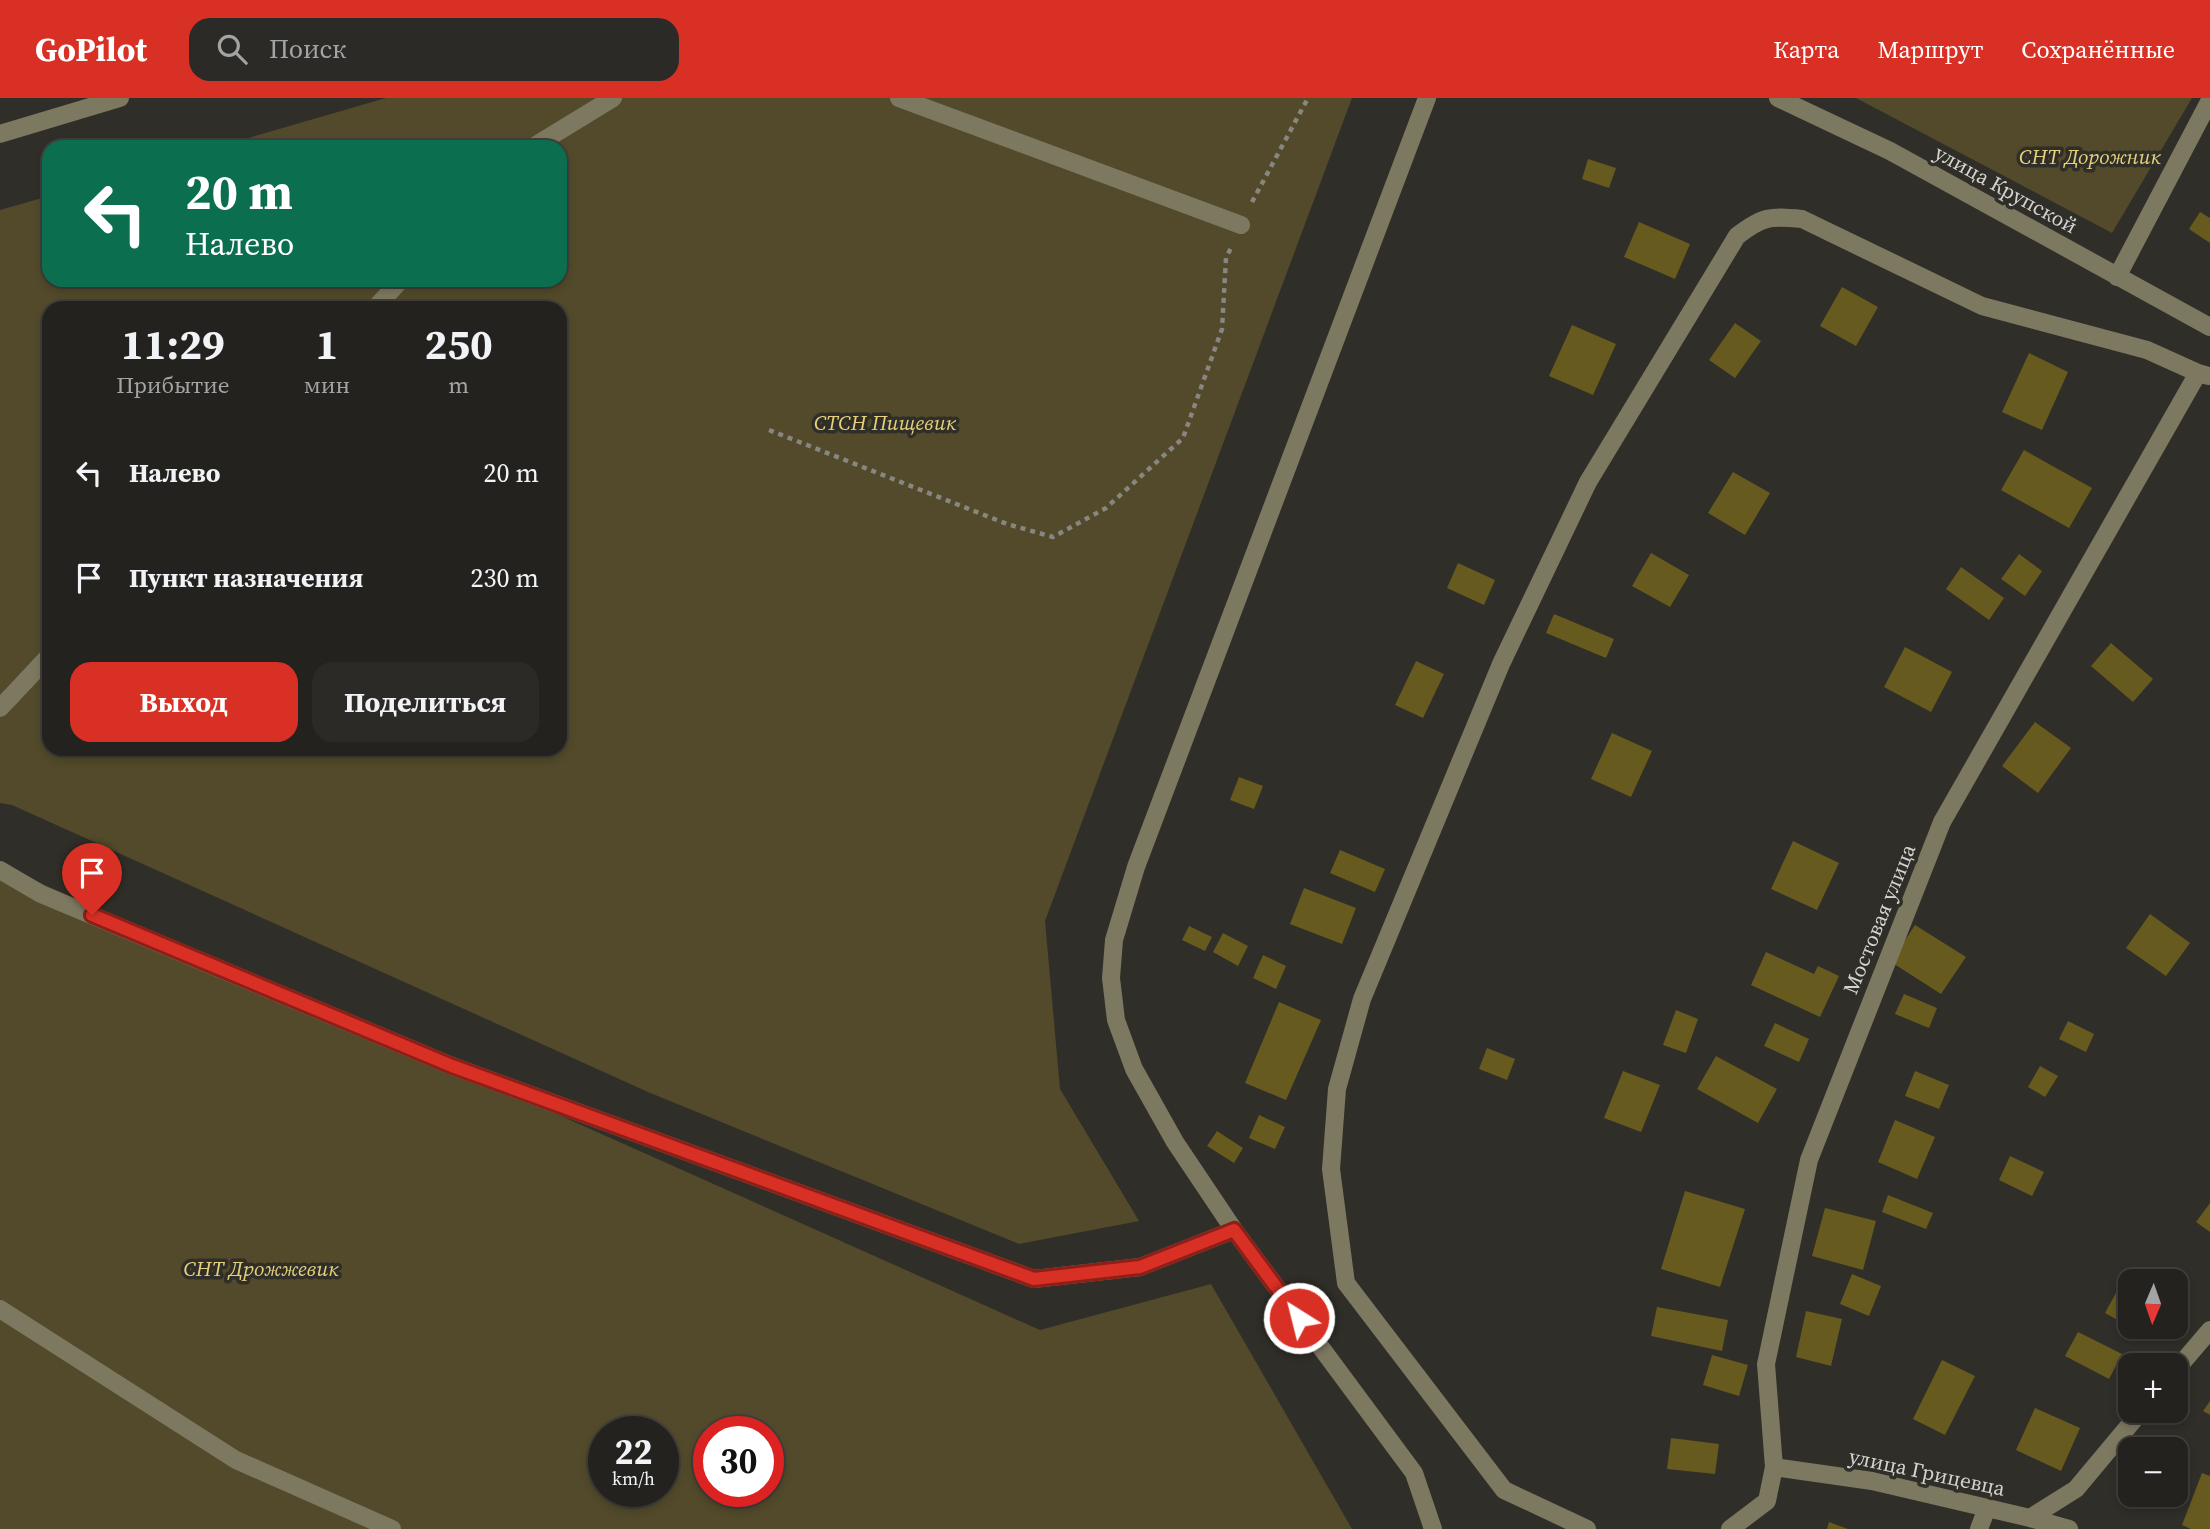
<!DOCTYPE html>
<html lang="ru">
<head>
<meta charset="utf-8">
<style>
	body { margin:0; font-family:"Source Serif 4",serif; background:#2c2a27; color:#f1f3f6; height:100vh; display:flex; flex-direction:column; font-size:26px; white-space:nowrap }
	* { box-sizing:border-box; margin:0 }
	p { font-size:23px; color:#a3a4a4 }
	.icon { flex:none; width:38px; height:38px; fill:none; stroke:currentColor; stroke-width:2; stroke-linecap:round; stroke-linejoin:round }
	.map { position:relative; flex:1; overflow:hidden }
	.panel { position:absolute; left:42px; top:203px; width:525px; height:455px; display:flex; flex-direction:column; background:#24221e; border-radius:21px; box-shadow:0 4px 10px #0003,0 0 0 2px #413f3c }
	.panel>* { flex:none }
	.top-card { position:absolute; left:42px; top:42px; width:525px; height:147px; border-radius:21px; box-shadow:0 4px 10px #0003,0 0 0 2px #413f3c; background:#0b6e4f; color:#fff; overflow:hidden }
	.needle { width:46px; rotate:182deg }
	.tools { position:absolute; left:2118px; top:1171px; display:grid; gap:14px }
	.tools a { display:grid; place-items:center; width:70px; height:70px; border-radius:14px; background:#24221e; box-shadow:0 4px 10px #0003,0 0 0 2px #413f3c; font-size:35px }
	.speed { position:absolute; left:588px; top:1318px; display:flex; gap:14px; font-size:35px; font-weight:700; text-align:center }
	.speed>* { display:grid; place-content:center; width:91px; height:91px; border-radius:50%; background:#24221e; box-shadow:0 4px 10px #0003,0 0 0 2px #413f3c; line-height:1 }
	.speed small { font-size:18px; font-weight:400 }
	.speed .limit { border:10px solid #d22; background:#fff; color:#111 }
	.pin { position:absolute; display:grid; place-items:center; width:60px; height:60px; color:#fff; margin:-72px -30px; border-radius:50% 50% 50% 0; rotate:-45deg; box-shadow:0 0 7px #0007 }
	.pin .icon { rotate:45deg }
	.me { position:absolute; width:77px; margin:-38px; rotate:324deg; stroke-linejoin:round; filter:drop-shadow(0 0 5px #0008) }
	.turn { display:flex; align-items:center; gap:24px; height:147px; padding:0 28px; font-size:32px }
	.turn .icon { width:91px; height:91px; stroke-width:2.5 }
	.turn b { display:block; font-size:49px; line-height:60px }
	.eta { display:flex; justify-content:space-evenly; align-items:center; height:119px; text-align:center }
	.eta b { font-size:42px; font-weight:700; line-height:49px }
	.button { display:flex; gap:14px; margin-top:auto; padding:14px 28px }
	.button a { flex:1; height:80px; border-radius:21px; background:#d93025; color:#fff; font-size:28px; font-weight:700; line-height:80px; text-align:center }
	.button a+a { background:#2c2a27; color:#f1f3f6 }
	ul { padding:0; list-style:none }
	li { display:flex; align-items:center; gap:21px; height:105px; padding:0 28px }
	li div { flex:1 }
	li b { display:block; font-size:26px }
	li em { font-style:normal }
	header { display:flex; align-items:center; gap:42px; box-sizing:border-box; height:98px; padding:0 35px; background:#d93025; color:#fff }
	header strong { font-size:33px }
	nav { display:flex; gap:38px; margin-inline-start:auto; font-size:24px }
	.search { width:490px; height:63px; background:#2c2a27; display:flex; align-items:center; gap:18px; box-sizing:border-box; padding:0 24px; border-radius:21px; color:#a3a4a4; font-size:26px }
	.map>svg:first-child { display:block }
	.green { fill:#524a2a; fill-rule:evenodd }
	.building { fill:#675a1e }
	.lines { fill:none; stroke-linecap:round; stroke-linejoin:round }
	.path { stroke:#888681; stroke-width:4.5; stroke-dasharray:5 5; stroke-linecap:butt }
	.minor { stroke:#7d7860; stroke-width:18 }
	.route-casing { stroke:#8d1f18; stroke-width:18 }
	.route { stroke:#d93025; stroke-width:12 }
	.labels { text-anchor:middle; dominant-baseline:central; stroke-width:7; stroke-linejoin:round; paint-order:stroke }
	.park-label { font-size:21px; font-style:italic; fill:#e6d17a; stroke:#302e28 }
	.street-label { font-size:21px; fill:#d4d3cf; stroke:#302e28 }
</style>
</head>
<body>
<header>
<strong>GoPilot</strong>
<div class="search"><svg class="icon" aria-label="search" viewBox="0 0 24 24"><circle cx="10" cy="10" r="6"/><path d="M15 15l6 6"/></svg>Поиск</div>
<nav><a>Карта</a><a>Маршрут</a><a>Сохранённые</a></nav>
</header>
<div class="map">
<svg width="2210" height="1431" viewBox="0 0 2210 1431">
	<rect width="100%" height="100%" fill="#302e28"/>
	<!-- green -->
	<path class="green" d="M386 0H1352L1045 823 1060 991 1139 1123 1019 1146 648 994 12 707 0 705V112L49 98V182H560V49H217ZM49 210H560V651H49Z
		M1856 0H2192L2112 135Z
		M0 767 1040 1232 1211 1186 1352 1431H0ZM604 1334H663V1393H604ZM709 1334H768V1393H709Z"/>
	<!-- building -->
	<path class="building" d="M1588 61 1616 70 1609 90 1582 81Z
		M2200 114 2210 120V145L2189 131Z
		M1639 124 1690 146 1675 181 1624 159Z
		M1842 189 1878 209 1856 248 1820 228Z
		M1735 225 1761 243 1735 280 1709 262Z
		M1572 227 1616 246 1593 297 1549 278Z
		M2029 255 2068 274 2042 332 2002 314Z
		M2024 352 2092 390 2069 430 2001 392Z
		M1733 374 1770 395 1745 437 1708 415Z
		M1651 455 1689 477 1670 509 1632 488Z
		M2019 456 2042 473 2025 498 2001 481Z
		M1458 465 1495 482 1484 507 1447 490Z
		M1961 469 2004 500 1989 522 1946 491Z
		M1554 516 1614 541 1606 560 1546 535Z
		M2111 545 2153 581 2133 604 2091 568Z
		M1905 549 1952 574 1931 614 1884 589Z
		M1416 563 1444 576 1423 620 1395 607Z
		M2035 624 2071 650 2038 695 2002 668Z
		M1612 635 1652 653 1631 699 1591 681Z
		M1239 679 1263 688 1254 711 1230 702Z
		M1793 743 1839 765 1817 812 1771 791Z
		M1340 752 1385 771 1375 794 1330 775Z
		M1304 790 1356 810 1342 846 1290 826Z
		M2150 816 2190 845 2166 878 2126 850Z
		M1915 827 1966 859 1941 896 1891 864Z
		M1189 828 1212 839 1205 853 1182 842Z
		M1223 835 1248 848 1238 868 1213 854Z
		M1766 854 1814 876 1818 868 1839 878 1820 919 1751 887Z
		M1263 857 1286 868 1276 891 1253 880Z
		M1904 896 1937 910 1929 930 1895 916Z
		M1279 904 1321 922 1286 1002 1245 985Z
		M1676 912 1698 921 1686 955 1663 947Z
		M2068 923 2094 936 2086 954 2059 941Z
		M1775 925 1809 941 1799 964 1764 948Z
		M1487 950 1515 961 1507 982 1479 971Z
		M1716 958 1777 991 1758 1025 1697 991Z
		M2040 968 2058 978 2045 999 2028 989Z
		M1623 973 1660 987 1641 1034 1604 1020Z
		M1915 973 1949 987 1939 1011 1905 998Z
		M1259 1017 1285 1029 1275 1051 1249 1040Z
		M1895 1022 1935 1039 1917 1081 1878 1064Z
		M1217 1033 1243 1050 1234 1065 1207 1048Z
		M2010 1058 2044 1074 2032 1098 1999 1082Z
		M1685 1093 1745 1111 1720 1189 1661 1171Z
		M1888 1097 1933 1115 1926 1131 1882 1114Z
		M2210 1105V1134L2196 1124Z
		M1825 1110 1876 1123 1863 1172 1812 1158Z
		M2128 1173 2146 1183H2130V1228H2159L2152 1241 2105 1215Z
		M1852 1176 1881 1188 1869 1218 1840 1206Z
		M1657 1209 1728 1222 1722 1253 1651 1238Z
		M1806 1213 1842 1221 1831 1268 1796 1259Z
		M2078 1234 2122 1256 2109 1281 2065 1258Z
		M1712 1257 1748 1267 1739 1298 1703 1287Z
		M1942 1262 1975 1278 1945 1337 1913 1321Z
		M2210 1303V1317L2203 1313Z
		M2035 1310 2080 1330 2061 1373 2016 1352Z
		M1671 1340 1719 1346 1715 1376 1667 1371Z
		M2202 1375 2210 1378V1431H2191L2182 1427Z
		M1829 1424 1848 1431H1827Z"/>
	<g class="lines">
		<!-- path -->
		<path class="path" d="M1252 104 1308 0
			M769 332 1007 426 1053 439 1106 410 1183 340 1222 231 1226 160 1231 150"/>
		<!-- minor -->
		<path class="minor" d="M899 0 1241 127
			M1427 0 1136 769 1114 842 1111 880 1116 922 1134 971 1175 1044 1234 1132 1414 1375 1433 1431
			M1778 0 1890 53 2210 229
			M0 36 120 0
			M533 49 613 0
			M2117 179 2210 2
			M375 210 401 182
			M0 610 49 558
			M0 772 41 796 452 968 1034 1181 1140 1169 1234 1132
			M0 1211 236 1362 392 1431
			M2175 1273 2210 1232
			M1774 1369 1872 1383 2030 1420 2069 1431
			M2030 1420 2076 1391 2142 1312
			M1587 1431 1504 1392 1346 1185 1331 1071 1337 991 1362 901 1501 566 1588 384 1737 138C1763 118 1770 118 1802 121L1982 208 2147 252 2198 275
			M1730 1431 1767 1403 1774 1369 1766 1266 1809 1062 1942 724 2198 275 2209 278
			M1979 1431 1987 1410"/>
	</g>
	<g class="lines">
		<defs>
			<path id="route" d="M92 817 452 968 1034 1181 1140 1169 1234 1132 1299 1220"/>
		</defs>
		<!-- route casing -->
		<use href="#route" class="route-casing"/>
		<!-- route -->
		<use href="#route" class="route"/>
	</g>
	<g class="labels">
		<!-- park labels -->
		<g class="park-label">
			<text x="2090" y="58">СНТ Дорожник</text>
			<text x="885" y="324">СТСН Пищевик</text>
			<text x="261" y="1170">СНТ Дрожжевик</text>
		</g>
		<!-- street labels -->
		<g class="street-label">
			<text transform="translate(2006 91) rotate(29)">улица Крупской</text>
			<text transform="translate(1879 821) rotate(-68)">Мостовая улица</text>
			<text transform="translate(1927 1374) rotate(12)">улица Грицевца</text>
		</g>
	</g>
</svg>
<div class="tools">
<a><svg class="needle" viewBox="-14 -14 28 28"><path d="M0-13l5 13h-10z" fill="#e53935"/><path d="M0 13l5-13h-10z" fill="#a3a4a4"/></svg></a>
<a>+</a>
<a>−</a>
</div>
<div class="speed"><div>22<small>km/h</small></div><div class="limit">30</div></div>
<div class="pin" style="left:92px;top:817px;background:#d93025"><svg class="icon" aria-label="arrive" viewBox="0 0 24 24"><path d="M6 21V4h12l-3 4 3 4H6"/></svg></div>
<svg class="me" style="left:1299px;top:1220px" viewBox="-20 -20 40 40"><circle r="17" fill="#d93025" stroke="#fff" stroke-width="3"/><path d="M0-11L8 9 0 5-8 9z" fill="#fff"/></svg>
<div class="top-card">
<div class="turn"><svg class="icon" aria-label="left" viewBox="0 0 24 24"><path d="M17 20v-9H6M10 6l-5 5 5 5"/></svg><div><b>20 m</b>Налево</div></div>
</div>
<section class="panel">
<div class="eta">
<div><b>11:29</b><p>Прибытие</p></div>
<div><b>1</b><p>мин</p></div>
<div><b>250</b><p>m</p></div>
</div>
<ul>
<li><svg class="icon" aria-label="left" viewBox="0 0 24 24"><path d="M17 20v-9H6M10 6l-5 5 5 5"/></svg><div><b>Налево</b></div><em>20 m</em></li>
<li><svg class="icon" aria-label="arrive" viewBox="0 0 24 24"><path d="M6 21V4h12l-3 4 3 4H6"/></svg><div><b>Пункт назначения</b></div><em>230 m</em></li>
</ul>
<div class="button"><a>Выход</a><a>Поделиться</a></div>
</section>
</div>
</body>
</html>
